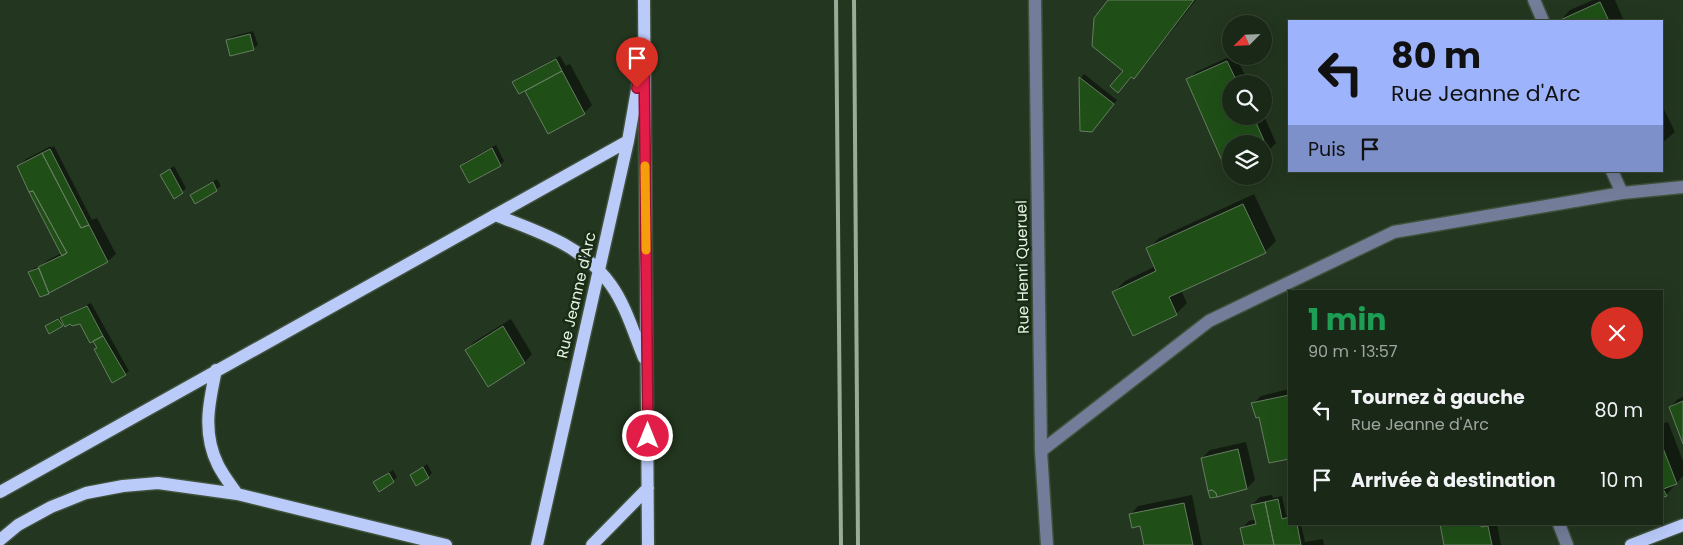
<!DOCTYPE html>
<html lang="fr">
<head>
<meta charset="utf-8">
<style>
	body { margin:0; font-family:Poppins,sans-serif; background:#233020; color:#f1f3f6; height:100vh; display:flex; flex-direction:column; font-size:19px; white-space:nowrap }
	* { box-sizing:border-box; margin:0 }
	p { font-size:16px; color:#9fa6a1 }
	.icon { flex:none; width:28px; height:28px; fill:none; stroke:currentColor; stroke-width:2; stroke-linecap:round; stroke-linejoin:round }
	.map { position:relative; flex:1; overflow:hidden }
	.drawer { position:absolute; left:1288px; top:290px; width:375px; height:235px; display:flex; flex-direction:column; background:#1a2817; border-radius:0px; box-shadow:0 5px 20px #0002,0 0 0 1px #384436 }
	.drawer>* { flex:none }
	.guide { position:absolute; left:1288px; top:20px; width:375px; height:152px; border-radius:0px; box-shadow:0 5px 20px #0002,0 0 0 1px #384436; background:#9db4fd; color:#111; overflow:hidden }
	.needle { width:32px; rotate:246deg }
	.buttons { position:absolute; left:1222px; top:15px; display:grid; gap:10px }
	.buttons a { display:grid; place-items:center; width:50px; height:50px; border-radius:50%; background:#1a2817; box-shadow:0 5px 20px #0002,0 0 0 1px #384436; font-size:25px }
	.pin { position:absolute; display:grid; place-items:center; width:42px; height:42px; color:#fff; margin:-51px -21px; border-radius:50% 50% 50% 0; rotate:-45deg; box-shadow:0 0 5px #0007 }
	.pin .icon { rotate:45deg }
	.me { position:absolute; width:55px; margin:-28px; rotate:0deg; stroke-linejoin:round; filter:drop-shadow(0 0 4px #0008) }
	.turn { display:flex; align-items:center; gap:18px; height:105px; padding:0 20px; font-size:22px }
	.turn .icon { width:65px; height:65px; stroke-width:2.5 }
	.turn b { display:block; font-size:35px; line-height:42px }
	.then { display:flex; align-items:center; height:48px; padding:0 20px; background:#0003; gap:10px; font-size:19px }
	.round { display:grid; place-items:center; flex:none; width:52px; height:52px; border-radius:26px; background:#233020 }
	.summary { display:flex; align-items:center; justify-content:space-between; height:85px; padding:0 20px }
	h1 { font-size:30px; font-weight:700; line-height:38px; color:#1e9e55 }
	ul { padding:0; list-style:none }
	li { display:flex; align-items:center; gap:15px; height:70px; padding:0 20px }
	li div { flex:1 }
	li b { display:block; font-size:19px }
	li em { font-style:normal }
	.map>svg:first-child { display:block }
	.shadow { fill:#0007 }
	.building { fill:#1f4f17; stroke:#677d63 }
	.lines { fill:none; stroke-linecap:round; stroke-linejoin:round }
	.minor-casing { stroke:#3f513b; stroke-width:15 }
	.major-casing { stroke:#3f513b; stroke-width:15 }
	.minor { stroke:#737d99; stroke-width:12 }
	.major { stroke:#bacaf9; stroke-width:12 }
	.rail { stroke:#9bab99; stroke-width:4 }
	.route-casing { stroke:#92132f; stroke-width:12 }
	.route { stroke:#e11d48; stroke-width:9 }
	.slow { stroke:#f59e0b; stroke-width:9 }
	.labels { text-anchor:middle; dominant-baseline:central; stroke-width:5; stroke-linejoin:round; paint-order:stroke }
	.street-label { font-size:15px; fill:#e8f5e6; stroke:#192c16 }
</style>
</head>
<body>
<div class="map">
<svg width="1683" height="545" viewBox="0 0 1683 545">
	<rect width="100%" height="100%" fill="#23361f"/>
	<!-- shadow -->
	<path class="shadow" d="M1110 0H1196L1146 64 1118 91 1125 71Z
		M1593 0H1615L1624 21H1560L1570 10Z
		M253 31 258 45 254 48 227 41 231 37Z
		M560 56 566 66 570 64 592 105 584 113 527 91 531 87 514 82 518 78Z
		M1231 56H1236L1249 84H1231V116H1264L1276 143 1268 151 1264 153V144H1231V166L1227 168 1188 80 1196 72Z
		M1084 74 1117 100 1096 126 1081 130V78Z
		M1661 103 1675 132 1661 144Z
		M496 145 504 161 500 165 470 182 462 166 465 162Z
		M51 146V148L54 146 92 220 97 218 116 254 108 261 40 296 30 272 34 268 42 265 48 260 62 253 18 167 26 159Z
		M174 166 186 188 182 192 161 175Z
		M217 179 221 186 195 203 191 195Z
		M1254 194 1276 241 1265 252 1181 290 1187 303 1176 314 1114 292 1125 281 1156 266 1148 249 1159 238Z
		M91 303 129 371 125 374 95 350 98 347 80 322 65 323 50 332 47 326 51 322Z
		M511 319 532 354 525 362 467 350 474 342Z
		M1289 389V458L1253 404 1261 396Z
		M1683 397V441L1670 407 1678 399Z
		M1668 422 1683 461V476L1666 495 1661 497V424Z
		M1246 442 1255 480 1247 488 1202 458 1210 450Z
		M427 464 432 473 428 477 411 476Z
		M393 470 397 477 393 481 375 482Z
		M1192 495 1202 545H1145L1141 525 1131 514 1138 506Z
		M1272 495 1273 498 1282 496 1286 515H1289V524H1301L1305 542 1323 539 1324 545H1245L1241 529 1249 521 1256 519 1252 505 1260 497Z
		M1441 524H1497L1501 545H1446Z"/>
	<!-- building -->
	<path class="building" d="M1108 0H1194L1134 79 1131 77 1118 93 1110 86 1123 71 1092 46 1094 18Z
		M1600 2 1609 21H1558Z
		M250 34 254 50 230 56 226 40Z
		M556 59 562 71 519 94 512 82Z
		M1227 61 1238 84H1231V116H1253L1269 152 1264 154V144H1231V168L1226 170 1186 79Z
		M562 71 585 114 548 134 525 91Z
		M1079 77 1114 104 1092 132 1080 131Z
		M492 148 501 166 469 183 460 166Z
		M50 149 89 225 81 228 42 153Z
		M42 153 81 228 89 225 108 262 49 293 38 267 67 253 33 191 29 192 17 166Z
		M170 169 183 193 174 199 160 175Z
		M213 182 217 191 195 204 190 195Z
		M33 191 67 253 62 256 29 192Z
		M1243 204 1266 253 1169 297 1177 315 1133 336 1112 292 1156 271 1146 248Z
		M39 268 49 294 40 297 28 272Z
		M87 306 103 336 90 343 80 324 72 326 70 324 65 327 60 318Z
		M58 319 63 326 49 334 45 326Z
		M503 326 525 363 488 387 465 350Z
		M103 336 126 375 112 383 94 349 97 348 93 341Z
		M1289 395V459L1269 463 1259 417 1256 418 1251 403Z
		M1683 401V444L1669 407Z
		M1661 443 1677 484 1663 489 1667 496 1661 498Z
		M1238 449 1247 489 1217 497 1216 493 1212 490 1208 491 1201 458Z
		M423 467 429 478 416 486 410 475Z
		M389 473 394 482 379 492 373 482Z
		M1212 490 1216 493 1217 497 1210 498 1208 491Z
		M1278 499 1282 519 1289 517V524H1297L1301 545H1274L1265 502Z
		M1265 502 1274 545H1244L1240 528 1256 524 1251 505Z
		M1184 503 1193 545H1144L1140 526 1132 528 1129 514Z
		M1440 524H1481V527L1488 526 1492 545H1444Z"/>
	<g class="lines">
		<defs>
			<path id="minor" d="M1035 0 1041 451 1047 545
				M1534 0 1543 21
				M1612 171 1622 193
				M1041 451 1209 321 1394 232 1622 193 1683 187
				M1559 524 1567 545"/>
			<path id="major" d="M644 0 648 545
				M495 215C537 231 584 246 611 285 626 306 634 334 644 358
				M216 370C209 402 202 433 218 465 223 475 230 484 237 494
				M0 492 628 141
				M0 540 18 525 51 507 86 493 123 486 158 483 237 494 446 545
				M537 545 628 141 638 84
				M592 545 648 488
				M1631 545 1683 525"/>
		</defs>
		<!-- minor casing -->
		<use href="#minor" class="minor-casing"/>
		<!-- major casing -->
		<use href="#major" class="major-casing"/>
		<!-- minor -->
		<use href="#minor" class="minor"/>
		<!-- major -->
		<use href="#major" class="major"/>
		<!-- rail -->
		<path class="rail" d="M836 0 841 545
			M854 0 858 545"/>
	</g>
	<g class="lines">
		<defs>
			<path id="route" d="M637 88 644 52 648 436"/>
		</defs>
		<!-- route casing -->
		<use href="#route" class="route-casing"/>
		<!-- route -->
		<use href="#route" class="route"/>
		<!-- slow -->
		<path class="slow" d="M645 166 646 250"/>
	</g>
	<g class="labels">
		<!-- street labels -->
		<g class="street-label">
			<text transform="translate(1022 267) rotate(-91)">Rue Henri Queruel</text>
			<text transform="translate(576 295) rotate(-77)">Rue Jeanne d'Arc</text>
		</g>
	</g>
</svg>
<div class="buttons">
<a><svg class="needle" viewBox="-14 -14 28 28"><path d="M0-13l5 13h-10z" fill="#e53935"/><path d="M0 13l5-13h-10z" fill="#9fa6a1"/></svg></a>
<a><svg class="icon" aria-label="search" viewBox="0 0 24 24"><circle cx="10" cy="10" r="6"/><path d="M15 15l6 6"/></svg></a>
<a><svg class="icon" aria-label="layers" viewBox="0 0 24 24"><path d="M12 4l9 5-9 5-9-5zM3 14l9 5 9-5"/></svg></a>
</div>
<div class="pin" style="left:637px;top:88px;background:#d93025"><svg class="icon" aria-label="arrive" viewBox="0 0 24 24"><path d="M6 21V4h12l-3 4 3 4H6"/></svg></div>
<svg class="me" style="left:648px;top:436px" viewBox="-20 -20 40 40"><circle r="17" fill="#e11d48" stroke="#fff" stroke-width="3"/><path d="M0-11L8 9 0 5-8 9z" fill="#fff"/></svg>
<div class="guide">
<div class="turn"><svg class="icon" aria-label="left" viewBox="0 0 24 24"><path d="M17 20v-9H6M10 6l-5 5 5 5"/></svg><div><b>80 m</b>Rue Jeanne d'Arc</div></div>
<div class="then">Puis<svg class="icon" aria-label="arrive" viewBox="0 0 24 24"><path d="M6 21V4h12l-3 4 3 4H6"/></svg></div>
</div>
<section class="drawer">
<div class="summary"><div><h1>1 min</h1><p>90 m · 13:57</p></div><a class="round" style="background:#d93025;color:#fff"><svg class="icon" aria-label="close" viewBox="0 0 24 24"><path d="M6 6l12 12M18 6L6 18"/></svg></a></div>
<ul>
<li><svg class="icon" aria-label="left" viewBox="0 0 24 24"><path d="M17 20v-9H6M10 6l-5 5 5 5"/></svg><div><b>Tournez à gauche</b><p>Rue Jeanne d'Arc</p></div><em>80 m</em></li>
<li><svg class="icon" aria-label="arrive" viewBox="0 0 24 24"><path d="M6 21V4h12l-3 4 3 4H6"/></svg><div><b>Arrivée à destination</b></div><em>10 m</em></li>
</ul>
</section>
</div>
</body>
</html>
